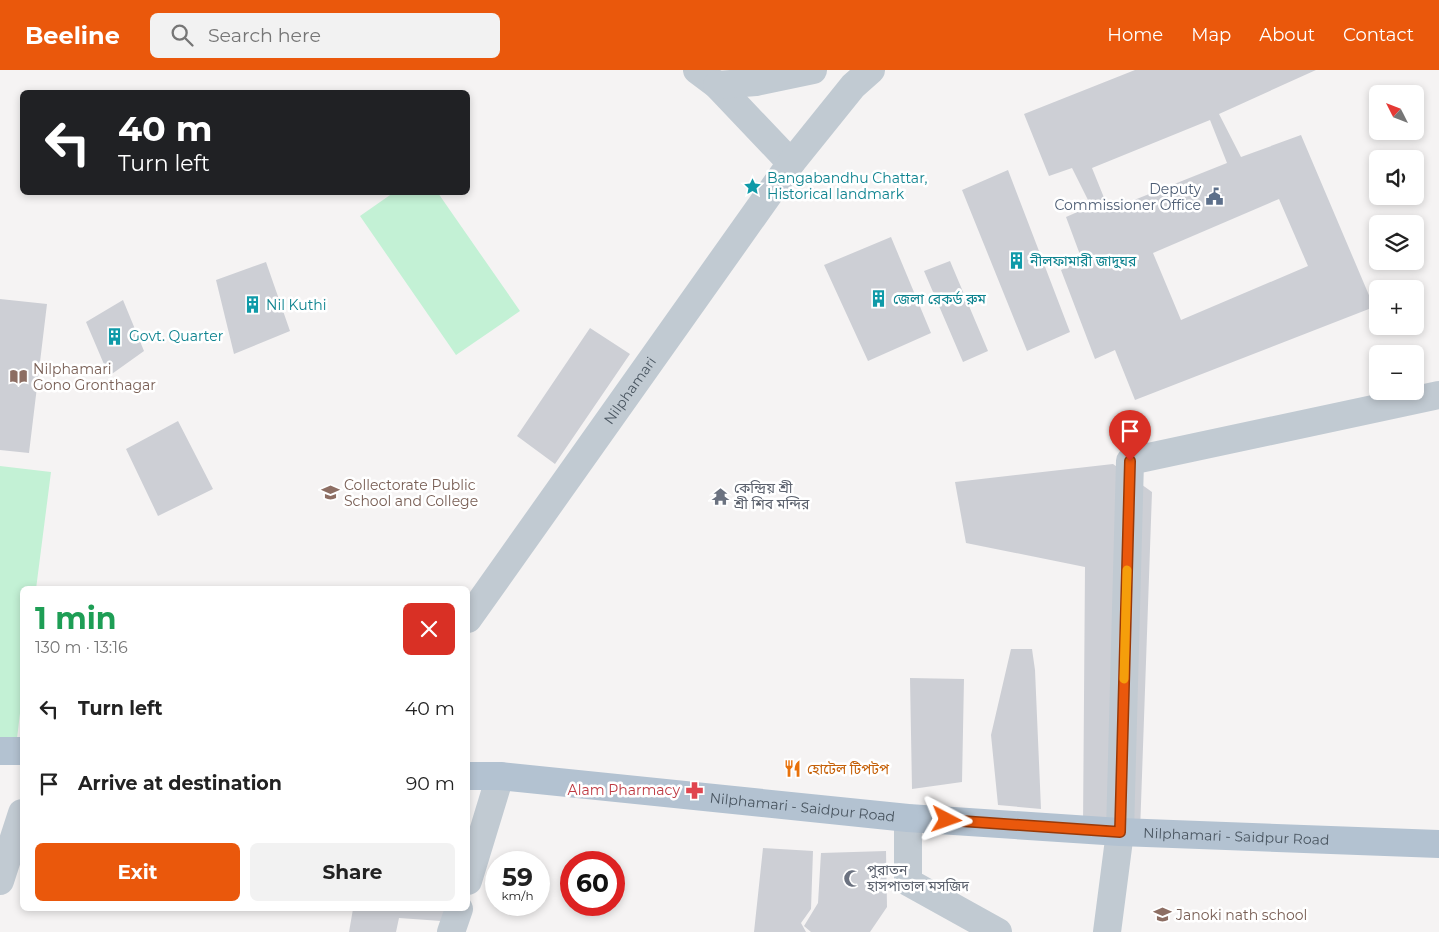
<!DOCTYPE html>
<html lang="en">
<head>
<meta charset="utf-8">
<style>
	body { margin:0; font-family:Montserrat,"Noto Sans Bengali",sans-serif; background:#f2f2f2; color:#222; height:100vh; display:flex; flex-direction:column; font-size:19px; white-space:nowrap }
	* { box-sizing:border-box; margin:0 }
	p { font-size:16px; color:#767676 }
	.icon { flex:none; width:28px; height:28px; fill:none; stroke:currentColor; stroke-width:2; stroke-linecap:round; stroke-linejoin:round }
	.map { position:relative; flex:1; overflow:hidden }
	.sheet { position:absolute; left:20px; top:516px; width:450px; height:325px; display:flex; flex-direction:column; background:#fff; border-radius:8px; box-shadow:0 2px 8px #0003 }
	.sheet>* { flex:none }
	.banner { position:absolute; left:20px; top:20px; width:450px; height:105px; border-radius:8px; box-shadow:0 2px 8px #0003; background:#202124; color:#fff; overflow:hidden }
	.needle { width:32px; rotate:312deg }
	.controls { position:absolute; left:1369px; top:15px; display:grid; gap:10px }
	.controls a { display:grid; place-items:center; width:55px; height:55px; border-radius:8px; background:#fff; box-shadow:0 2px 8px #0003; font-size:25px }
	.speed { position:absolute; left:485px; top:781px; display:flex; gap:10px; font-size:25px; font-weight:700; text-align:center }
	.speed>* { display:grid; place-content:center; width:65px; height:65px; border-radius:50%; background:#fff; box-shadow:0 2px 8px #0003; line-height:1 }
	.speed small { font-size:12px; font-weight:400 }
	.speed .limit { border:8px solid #d22; background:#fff; color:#111 }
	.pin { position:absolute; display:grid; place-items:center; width:42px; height:42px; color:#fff; margin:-51px -21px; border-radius:50% 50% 50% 0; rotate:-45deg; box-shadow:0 0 5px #0007 }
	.pin .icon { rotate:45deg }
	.me { position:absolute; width:55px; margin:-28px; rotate:94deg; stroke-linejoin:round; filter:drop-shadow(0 0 4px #0008) }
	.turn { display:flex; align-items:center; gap:18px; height:105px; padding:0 15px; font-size:22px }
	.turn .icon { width:65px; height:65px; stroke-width:2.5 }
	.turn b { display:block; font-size:35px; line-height:42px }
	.round { display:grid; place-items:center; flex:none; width:52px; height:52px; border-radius:8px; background:#f2f2f2 }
	.headline { display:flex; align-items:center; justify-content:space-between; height:85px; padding:0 15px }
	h1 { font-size:30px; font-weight:700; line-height:38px; color:#1e9e55 }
	.button { display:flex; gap:10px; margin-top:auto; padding:10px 15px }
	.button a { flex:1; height:58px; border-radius:8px; background:#ea580c; color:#fff; font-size:20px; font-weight:700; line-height:58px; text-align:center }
	.button a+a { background:#f2f2f2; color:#222 }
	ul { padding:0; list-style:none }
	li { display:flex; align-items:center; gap:15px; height:75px; padding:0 15px }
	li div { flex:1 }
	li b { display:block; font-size:19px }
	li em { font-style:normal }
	header { display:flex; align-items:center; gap:30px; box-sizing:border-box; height:70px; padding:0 25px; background:#ea580c; color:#fff }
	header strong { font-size:24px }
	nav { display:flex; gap:28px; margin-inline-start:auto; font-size:18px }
	.search { width:350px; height:45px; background:#f2f2f2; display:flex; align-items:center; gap:12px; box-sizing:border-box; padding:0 18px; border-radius:8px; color:#767676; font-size:19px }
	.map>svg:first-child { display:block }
	.green { fill:#c3f1d5 }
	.building { fill:#cdcfd5; fill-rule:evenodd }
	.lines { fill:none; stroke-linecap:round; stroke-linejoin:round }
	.minor { stroke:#c1cad2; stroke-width:28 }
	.tertiary { stroke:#c1cad2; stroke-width:28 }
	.primary { stroke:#b3c2d1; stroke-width:28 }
	.route-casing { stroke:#983908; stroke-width:12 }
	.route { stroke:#ea580c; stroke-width:9 }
	.slow { stroke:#f59e0b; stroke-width:9 }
	.labels { text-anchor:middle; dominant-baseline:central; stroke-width:5; stroke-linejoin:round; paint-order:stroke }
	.culture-label { font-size:14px; fill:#0d838f; stroke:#fff; text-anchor:start }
	.service-label { font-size:14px; fill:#4e5e75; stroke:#fff; text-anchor:end }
	.education-label { font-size:14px; fill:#785e54; stroke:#fff; text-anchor:start }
	.street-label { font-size:14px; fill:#4a5661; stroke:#fff }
	.worship-label { font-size:14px; fill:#5b616d; stroke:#fff; text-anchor:start }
	.food-label { font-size:14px; fill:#c56008; stroke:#fff; text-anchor:start }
	.health-label { font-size:14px; fill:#be3a42; stroke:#fff; text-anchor:end }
</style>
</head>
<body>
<header>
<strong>Beeline</strong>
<div class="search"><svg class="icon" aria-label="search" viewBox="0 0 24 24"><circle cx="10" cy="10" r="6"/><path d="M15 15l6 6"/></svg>Search here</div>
<nav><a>Home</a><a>Map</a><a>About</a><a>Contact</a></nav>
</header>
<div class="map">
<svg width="1439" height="862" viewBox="0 0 1439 862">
	<rect width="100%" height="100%" fill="#f5f3f3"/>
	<!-- green -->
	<path class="green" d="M393 123H438L520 241 456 285 360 146Z
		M0 396 51 402 36 519H22V626L16 677 0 675Z"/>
	<!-- building -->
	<path class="building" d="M1135 0H1316L1219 44 1241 87 1301 65 1374 237 1135 330 1115 280 1095 289 1061 200 1082 190 1066 147 1091 136 1072 98 1049 106 1024 44ZM1210 50 1227 93 1109 140 1092 98ZM1279 129 1308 196 1181 250 1153 183Z
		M1008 100 1070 262 1027 281 962 120Z
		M891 167 931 263 868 291 824 195Z
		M950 191 988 281 963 292 924 201Z
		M266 192 290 261 234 284 216 210Z
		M0 229 47 234 29 383 0 380Z
		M123 230 144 281 109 306 86 252Z
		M590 258 630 284 555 394 517 366Z
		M178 351 213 419 158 446 126 379Z
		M1113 394 1152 422 1140 762 1083 758 1085 497 966 473 955 412Z
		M1011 579H1032L1035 600 1041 739 998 735 991 665Z
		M910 608 964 609 962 712 912 719Z
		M763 778 813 781 811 839 801 853 806 862H754Z
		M886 781 887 837 870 862H811L804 856 818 833 821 783Z
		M353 839H456L455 852 399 848 396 862H349Z"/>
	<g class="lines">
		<!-- minor -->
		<path class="minor" d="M908 748V812L998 862
			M0 811 22 743
			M468 811 500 706
			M451 862 459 839
			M1107 862 1120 762 1130 391 1439 325"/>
		<!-- tertiary -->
		<g class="tertiary">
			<path d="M697 0 717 15 791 93"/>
			<path d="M717 15 756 12 813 0"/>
			<path id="s1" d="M468 549 791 93 853 16 871 0"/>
		</g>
		<!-- primary -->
		<g class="primary">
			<path d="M0 681H22"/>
			<path id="s2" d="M468 706H500L908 748 1120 762 1439 774"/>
		</g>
	</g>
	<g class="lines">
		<defs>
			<path id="route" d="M947 750 1120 762 1130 391"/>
		</defs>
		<!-- route casing -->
		<use href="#route" class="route-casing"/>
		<!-- route -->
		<use href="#route" class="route"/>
		<!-- slow -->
		<path class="slow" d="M1124 609 1127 500"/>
	</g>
	<!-- icons -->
	<defs>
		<symbol id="sight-bare" viewBox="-9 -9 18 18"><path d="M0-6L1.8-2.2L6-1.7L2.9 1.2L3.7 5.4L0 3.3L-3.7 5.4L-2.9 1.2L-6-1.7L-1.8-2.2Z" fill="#0f9aa8" stroke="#fff" stroke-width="2.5" paint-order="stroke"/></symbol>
		<symbol id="civic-bare" viewBox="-9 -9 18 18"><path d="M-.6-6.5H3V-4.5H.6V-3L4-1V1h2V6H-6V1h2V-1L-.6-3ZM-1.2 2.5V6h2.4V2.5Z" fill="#5c6f8a" stroke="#fff" stroke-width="2.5" paint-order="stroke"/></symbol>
		<symbol id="building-bare" viewBox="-9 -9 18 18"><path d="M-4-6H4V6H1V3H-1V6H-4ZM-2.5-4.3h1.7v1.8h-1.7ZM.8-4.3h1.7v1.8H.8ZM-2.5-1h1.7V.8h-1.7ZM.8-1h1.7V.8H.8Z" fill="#0f9aa8" stroke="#fff" stroke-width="2.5" paint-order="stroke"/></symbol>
		<symbol id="library-bare" viewBox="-9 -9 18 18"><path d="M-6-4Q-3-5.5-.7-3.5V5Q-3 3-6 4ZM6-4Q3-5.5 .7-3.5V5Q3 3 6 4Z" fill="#8d6e63" stroke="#fff" stroke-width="2.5" paint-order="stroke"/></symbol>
		<symbol id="school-bare" viewBox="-9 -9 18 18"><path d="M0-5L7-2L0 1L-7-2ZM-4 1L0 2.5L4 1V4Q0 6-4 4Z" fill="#8d6e63" stroke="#fff" stroke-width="2.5" paint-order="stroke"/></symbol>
		<symbol id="temple-bare" viewBox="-9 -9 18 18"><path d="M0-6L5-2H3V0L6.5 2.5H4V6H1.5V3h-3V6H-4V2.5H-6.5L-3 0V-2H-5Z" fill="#6b7280" stroke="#fff" stroke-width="2.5" paint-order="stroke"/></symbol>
		<symbol id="restaurant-bare" viewBox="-9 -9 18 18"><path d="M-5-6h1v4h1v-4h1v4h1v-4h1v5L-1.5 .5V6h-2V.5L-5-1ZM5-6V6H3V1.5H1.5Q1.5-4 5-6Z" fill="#e8710a" stroke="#fff" stroke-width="2.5" paint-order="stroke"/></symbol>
		<symbol id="pharmacy-bare" viewBox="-9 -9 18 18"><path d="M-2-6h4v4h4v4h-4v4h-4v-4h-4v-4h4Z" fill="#e0444e" stroke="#fff" stroke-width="2.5" paint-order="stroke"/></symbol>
		<symbol id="mosque-bare" viewBox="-9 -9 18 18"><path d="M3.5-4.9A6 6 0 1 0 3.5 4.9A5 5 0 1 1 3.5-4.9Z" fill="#6b7280" stroke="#fff" stroke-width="2.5" paint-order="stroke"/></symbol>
	</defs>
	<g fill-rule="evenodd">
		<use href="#sight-bare" x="740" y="104" width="25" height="25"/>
		<use href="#civic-bare" x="1202" y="114" width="25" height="25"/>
		<use href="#building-bare" x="1004" y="178" width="25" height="25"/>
		<use href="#building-bare" x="866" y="216" width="25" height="25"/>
		<use href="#building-bare" x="240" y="222" width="25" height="25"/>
		<use href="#building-bare" x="102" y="254" width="25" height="25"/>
		<use href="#library-bare" x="6" y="294" width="25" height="25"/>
		<use href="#school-bare" x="318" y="410" width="25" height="25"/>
		<use href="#temple-bare" x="708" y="414" width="25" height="25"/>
		<use href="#restaurant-bare" x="780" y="686" width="25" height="25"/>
		<use href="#pharmacy-bare" x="682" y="708" width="25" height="25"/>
		<use href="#mosque-bare" x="840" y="796" width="25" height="25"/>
		<use href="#school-bare" x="1150" y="832" width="25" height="25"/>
	</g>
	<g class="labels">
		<!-- culture labels -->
		<g class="culture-label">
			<text x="767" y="108">Bangabandhu Chattar,<tspan x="767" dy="16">Historical landmark</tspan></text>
			<text x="1030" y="191">নীলফামারী জাদুঘর</text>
			<text x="893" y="229">জেলা রেকর্ড রুম</text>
			<text x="266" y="235">Nil Kuthi</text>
			<text x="129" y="266">Govt. Quarter</text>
		</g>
		<!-- service labels -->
		<g class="service-label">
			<text x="1201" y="119">Deputy<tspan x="1201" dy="16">Commissioner Office</tspan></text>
		</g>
		<!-- education labels -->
		<g class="education-label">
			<text x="33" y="299">Nilphamari<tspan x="33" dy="16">Gono Gronthagar</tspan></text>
			<text x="344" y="415">Collectorate Public<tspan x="344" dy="16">School and College</tspan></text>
			<text x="1176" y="845">Janoki nath school</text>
		</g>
		<!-- street labels -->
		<g class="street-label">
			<text stroke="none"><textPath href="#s1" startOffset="280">Nilphamari</textPath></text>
			<text stroke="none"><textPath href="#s2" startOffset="336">Nilphamari - Saidpur Road</textPath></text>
			<text stroke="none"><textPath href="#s2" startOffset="771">Nilphamari - Saidpur Road</textPath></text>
		</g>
		<!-- worship labels -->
		<g class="worship-label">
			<text x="734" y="418">কেন্দ্রিয় শ্রী<tspan x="734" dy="16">শ্রী শিব মন্দির</tspan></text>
			<text x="867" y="800">পুরাতন<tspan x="867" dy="16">হাসপাতাল মসজিদ</tspan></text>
		</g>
		<!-- food labels -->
		<g class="food-label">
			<text x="807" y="699">হোটেল টিপটপ</text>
		</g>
		<!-- health labels -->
		<g class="health-label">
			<text x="680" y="720">Alam Pharmacy</text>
		</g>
	</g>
</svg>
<div class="controls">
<a><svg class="needle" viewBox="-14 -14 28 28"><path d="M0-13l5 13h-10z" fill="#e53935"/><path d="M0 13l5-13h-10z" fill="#767676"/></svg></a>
<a><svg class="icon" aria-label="sound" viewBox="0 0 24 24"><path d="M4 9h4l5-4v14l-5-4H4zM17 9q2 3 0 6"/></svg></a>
<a><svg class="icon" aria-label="layers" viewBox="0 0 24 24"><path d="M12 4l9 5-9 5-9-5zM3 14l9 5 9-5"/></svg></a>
<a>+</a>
<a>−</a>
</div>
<div class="speed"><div>59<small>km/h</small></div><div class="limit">60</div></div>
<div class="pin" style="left:1130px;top:391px;background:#d93025"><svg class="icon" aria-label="arrive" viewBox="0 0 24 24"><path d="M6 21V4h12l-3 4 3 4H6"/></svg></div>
<svg class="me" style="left:947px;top:750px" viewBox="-20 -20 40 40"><path d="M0-17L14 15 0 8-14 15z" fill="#ea580c" stroke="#fff" stroke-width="4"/></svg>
<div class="banner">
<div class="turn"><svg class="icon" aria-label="left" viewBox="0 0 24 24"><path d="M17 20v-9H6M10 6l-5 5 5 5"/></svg><div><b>40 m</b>Turn left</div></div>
</div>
<section class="sheet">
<div class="headline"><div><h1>1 min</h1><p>130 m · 13:16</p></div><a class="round" style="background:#d93025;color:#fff"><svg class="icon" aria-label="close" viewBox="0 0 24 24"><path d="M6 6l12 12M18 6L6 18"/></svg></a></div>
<ul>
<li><svg class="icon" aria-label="left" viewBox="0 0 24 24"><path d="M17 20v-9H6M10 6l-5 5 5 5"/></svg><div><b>Turn left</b></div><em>40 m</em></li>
<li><svg class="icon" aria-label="arrive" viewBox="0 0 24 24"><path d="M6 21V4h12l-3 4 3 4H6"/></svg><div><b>Arrive at destination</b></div><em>90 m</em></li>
</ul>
<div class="button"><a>Exit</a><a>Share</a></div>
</section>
</div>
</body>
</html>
